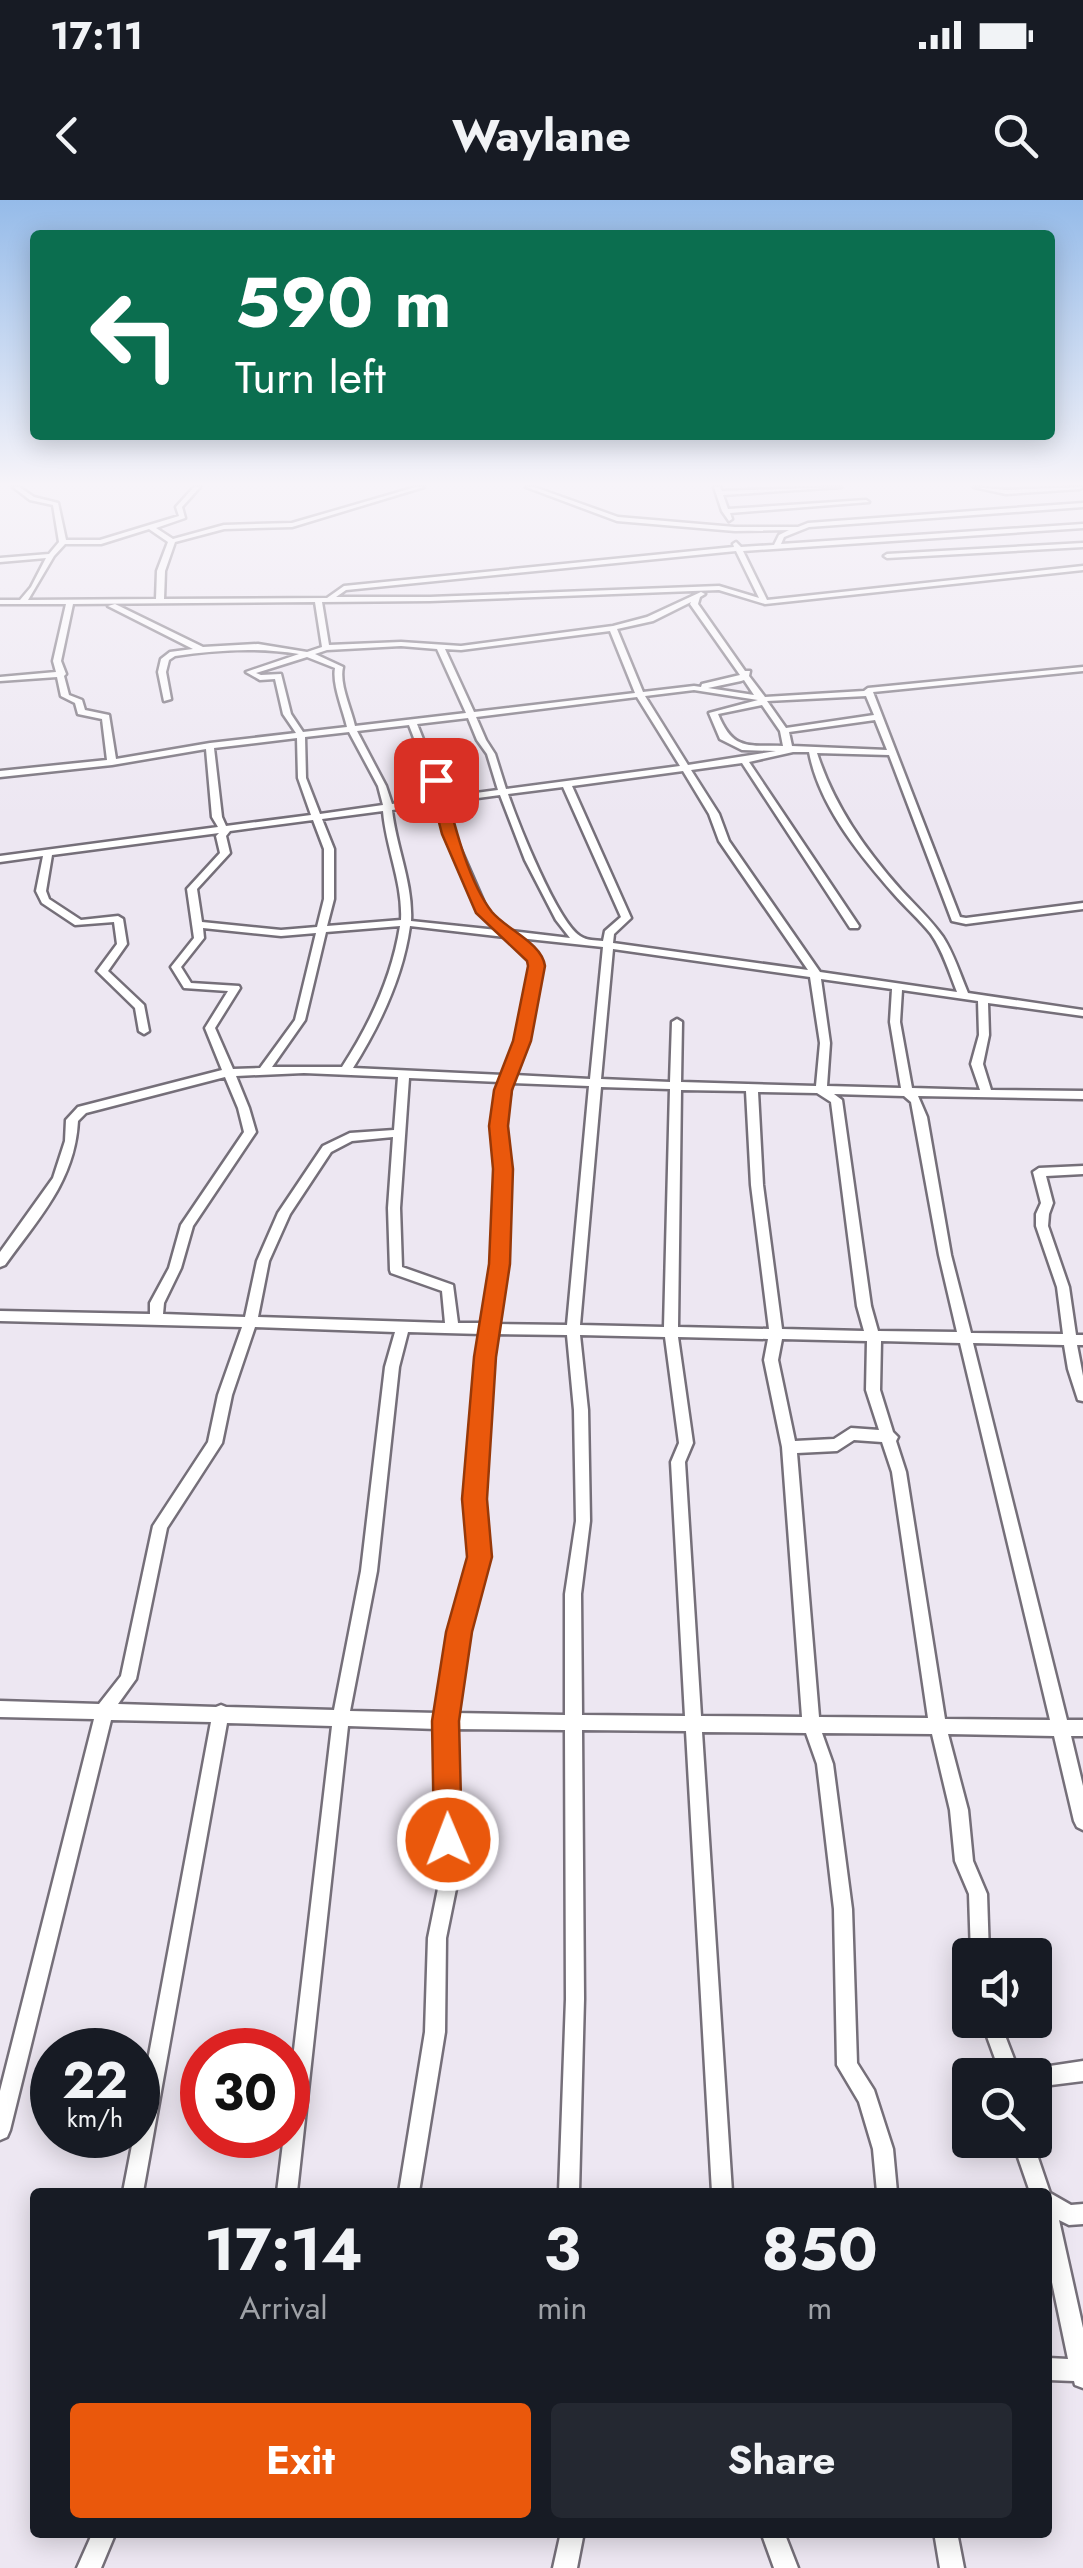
<!DOCTYPE html>
<html lang="en">
<head>
<meta charset="utf-8">
<style>
	body { margin:0; font-family:Jost,sans-serif; background:#242831; color:#f1f3f6; height:100vh; display:flex; flex-direction:column; font-size:38px; white-space:nowrap }
	* { box-sizing:border-box; margin:0 }
	p { font-size:32px; color:#9ea1a6 }
	.icon { flex:none; width:55px; height:55px; fill:none; stroke:currentColor; stroke-width:2; stroke-linecap:round; stroke-linejoin:round }
	.map { position:relative; flex:1; overflow:hidden }
	.panel { position:absolute; left:30px; top:1988px; width:1022px; height:350px; display:flex; flex-direction:column; background:#171b24; border-radius:10px; box-shadow:0 5px 25px #0003 }
	.panel>* { flex:none }
	.top-card { position:absolute; left:30px; top:30px; width:1025px; height:210px; border-radius:10px; box-shadow:0 5px 25px #0003; background:#0b6e4f; color:#fff; overflow:hidden }
	.fabs { position:absolute; left:952px; top:1738px; display:grid; gap:20px }
	.fabs a { display:grid; place-items:center; width:100px; height:100px; border-radius:10px; background:#171b24; box-shadow:0 5px 25px #0003; font-size:50px }
	.speed { position:absolute; left:30px; top:1828px; display:flex; gap:20px; font-size:50px; font-weight:700; text-align:center }
	.speed>* { display:grid; place-content:center; width:130px; height:130px; border-radius:50%; background:#171b24; box-shadow:0 5px 25px #0003; line-height:1 }
	.speed small { font-size:25px; font-weight:400 }
	.speed .limit { border:15px solid #d22; background:#fff; color:#111 }
	.pin { position:absolute; display:grid; place-items:center; width:85px; height:85px; color:#fff; margin:-42px; border-radius:20px; box-shadow:0 5px 15px #0006 }
	.me { position:absolute; width:110px; margin:-55px; rotate:359deg; stroke-linejoin:round; filter:drop-shadow(0 0 8px #0008) }
	.turn { display:flex; align-items:center; gap:35px; height:210px; padding:0 40px; font-size:45px }
	.turn .icon { width:130px; height:130px; stroke-width:2.5 }
	.turn b { display:block; font-size:70px; line-height:85px }
	.eta { display:flex; justify-content:space-evenly; align-items:center; height:170px; text-align:center }
	.eta b { font-size:60px; font-weight:700; line-height:70px }
	.primary-button { display:flex; gap:20px; margin-top:auto; padding:20px 40px }
	.primary-button a { flex:1; height:115px; border-radius:10px; background:#ea580c; color:#fff; font-size:40px; font-weight:700; line-height:115px; text-align:center }
	.primary-button a+a { background:#242831; color:#f1f3f6 }
	.status { display:flex; justify-content:space-between; align-items:center; height:70px; padding:0 50px; background:#171b24; direction:ltr }
	.status svg { height:28px; fill:currentColor }
	header { display:flex; justify-content:space-between; align-items:center; height:130px; padding:0 40px; background:#171b24; font-size:45px; font-weight:700 }
	.map>svg:first-child { display:block }
	.lines { fill:none; stroke-linecap:round; stroke-linejoin:round }
	.street-casing { stroke:#756f79; stroke-width:5 }
	.street { fill:#fff; fill-rule:evenodd }
	.route { fill:#ea580c; stroke:#983908; stroke-width:2.5 }
</style>
</head>
<body>
<div class="status"><b>17:11</b><svg viewBox="0 0 49 12"><path d="M0 12V9h3v3zM5 12V6h3v6zM10 12V3h3v9zM15 12V0h3v12zM26 1h20v11H26zM47 4h2v5h-2z"/></svg></div>
<header><svg class="icon" aria-label="back" viewBox="0 0 24 24"><path d="M15 5l-7 7 7 7"/></svg>Waylane<svg class="icon" aria-label="search" viewBox="0 0 24 24"><circle cx="10" cy="10" r="6"/><path d="M15 15l6 6"/></svg></header>
<div class="map">
<svg width="1083" height="2368" viewBox="0 0 1083 2368">
	<rect width="100%" height="100%" fill="#ede7f2"/>
	<g class="lines">
		<defs>
			<path id="street" d="M13 287H19L34 297 58 303 66 340H100L179 316 176 307 194 287H200L182 307 185 318 156 328 173 339 224 325 292 323 416 287H424L292 327 224 329 175 342 165 371 164 399 327 398 344 386 734 347 733 344 736 342 741 347 774 345 779 335 789 330 735 331 617 321 526 287H534L618 317 735 327H798L808 323 1083 303V307L809 327 784 337 781 344 1083 324V328L743 351 767 400 1083 366V370L765 404 719 390 430 401 322 402 329 445 401 442 461 446 613 426 647 417 701 392 705 394 700 397 698 404 745 471H750L749 476 765 497 864 491 868 488 1083 467V471L873 492 960 717 966 718 1083 703V709L966 724 952 721 889 555 817 553C834 606 865 649 901 690 915 705 931 720 943 737 954 754 960 774 968 793L1083 810V816L988 803 989 835 983 864 991 890 1083 891V899L918 896 927 917 951 1055 971 1133 1063 1134 1057 1087 1036 1026V1014L1041 1003 1033 972 1039 968 1083 966V974L1046 976 1053 1003 1049 1014 1048 1026 1069 1087 1076 1135H1083V1145H1077L1083 1176V1201L1078 1200 1068 1169 1064 1145 973 1143 1067 1520H1083V1536H1071L1083 1586V1630L1077 1627 1074 1621 1054 1536 948 1534 968 1610 973 1661 987 1694 989 1755H971L969 1694 955 1661 950 1610 932 1534 822 1533 833 1564 852 1709 857 1863 874 1890 893 1949 897 1992H877L873 1949 859 1902 837 1865 834 1709 817 1564 806 1533 702 1532 732 1992H712L686 1531 582 1530 584 1799 579 1992H559L566 1799 565 1530 453 1529 458 1679 446 1738 445 1832 419 1992H399L425 1832 428 1738 440 1679 437 1529 348 1526 297 1992H277L284 1935H288V1901L332 1526 227 1523 143 1992H123L134 1935H138V1914L211 1522 111 1520 10 1930 7 1937 0 1940V1891L94 1519 0 1517V1501L99 1504 121 1476 153 1326 208 1242 218 1195 242 1127 0 1121V1111L150 1114V1103L169 1068 181 1025 244 932 238 908 225 877 86 913 78 921C75 981 38 1019 5 1065L0 1067V1052L53 978 65 941 66 920 78 907 222 870 205 828 228 791 184 788 171 767 194 738 187 689 220 653 216 636 219 633 52 655 46 691 49 699 81 720 118 716 123 719 127 744 108 771 144 805 149 831 144 834 139 831 135 808 97 771 117 744 114 722 75 725 42 703 36 691 43 656 0 662V656L218 627 212 617 206 549 112 565 0 577V571L107 560 102 519 78 514 75 503 61 496 57 477 0 481V477L56 472 53 461 66 404H0V400H20L31 387 46 358 0 362V358L49 354 59 342 53 305 30 300ZM149 329 168 342 157 371 156 399 28 400 54 356 65 344H101ZM736 351 759 398 719 386 430 397H336L346 390ZM315 402 322 447 307 452 258 444 203 447 115 404 108 406 193 449 170 452 161 459 158 472 164 501 171 499 166 472 169 460 175 456C217 450 257 447 299 454L246 472 260 480 275 479 283 514 296 533 210 543 116 559 109 515 85 510 82 500 69 495 64 476 66 474 61 461 73 404ZM691 402 690 404 740 475 702 484 701 487 694 486 643 492 617 429 653 421ZM610 431 635 493 474 512 445 449 461 450ZM401 446 437 449 466 513 355 526C351 508 339 484 343 467L315 454 327 450ZM307 457 335 468C332 484 343 510 347 527L303 532 291 514 281 474 261 475 256 473ZM744 480 754 495 708 488 741 481ZM694 490 758 500 709 513 720 539 742 550 776 551 688 565 645 496ZM866 496 874 515 786 528 767 501ZM637 497 680 566 506 589 495 554 486 540 476 517ZM762 505 780 531 783 546C748 545 733 551 718 514ZM468 518 477 540 487 554 498 590 446 597 417 524ZM875 520 887 550 792 546 789 532ZM409 525 437 598 392 604 386 586 357 531ZM349 532 378 586 383 605 320 614 306 578 305 537ZM297 538 298 578 311 615 226 626 222 617 214 548ZM793 552H809C819 605 858 653 893 693 905 707 920 720 931 734 943 751 949 772 957 792L820 772 729 641 719 614 691 570 742 563 850 728H858L859 726 749 562ZM683 571 709 614 719 641 808 770 613 743 614 734 631 718 572 586ZM563 587 621 717 605 731 603 741C595 740 587 741 580 736 557 721 518 623 508 594ZM500 595 525 660 556 720 570 738 511 731 488 712 454 634 448 602ZM439 603 444 634 479 713 497 730 411 721C413 683 396 647 392 610ZM383 611C386 648 403 683 401 720L327 726 334 699V649L322 619ZM313 620 324 649V699L317 727 281 730 202 722 197 689 230 653 226 636 230 631ZM400 726C392 777 370 824 342 867H272L305 820 326 732ZM410 726 505 737 531 760 517 841 503 875 353 868C380 825 403 777 410 726ZM203 728 281 736 316 733 295 820 260 868 233 869 215 828 240 788 239 786 191 783 181 767 204 738ZM519 738 603 747 590 879 514 875 527 841 541 766 540 757ZM613 749 810 777 820 843 816 886 681 882 682 822 677 819 672 822 670 882 601 879ZM821 779 892 789 890 822 901 888 827 886 830 843ZM902 790 978 801 979 835 971 864 980 890 912 888 900 822ZM304 873 398 877 394 930 350 933 323 946 278 1013 257 1061 245 1117 163 1114 164 1103 181 1068 193 1026 256 932 249 908 236 876ZM409 878 500 882 492 926 497 969 494 1063 484 1123H458L453 1085 402 1067 400 1008ZM512 883 589 886 567 1125 497 1124 506 1063 509 969 504 926ZM601 887 670 889 664 1127 580 1125ZM681 890 746 891 751 985 769 1129 678 1127ZM758 892 817 893 831 902 857 1106 864 1131 782 1129 763 985ZM834 894 904 896 911 902 939 1055 957 1132 878 1131 871 1106 842 900ZM393 937 388 1008 390 1070 391 1073 442 1091 445 1123 258 1117 269 1061 290 1014 331 952 352 941ZM255 1127 395 1132 385 1167 361 1371 334 1510 226 1507 221 1505 216 1507 118 1504 136 1479 167 1328 222 1243 232 1195ZM408 1132 482 1134 478 1157 468 1299 471 1357 451 1432 438 1513 350 1511 377 1371 399 1167ZM495 1134 567 1135 574 1210 576 1321 565 1394V1515L454 1513 467 1432 487 1357 482 1299 492 1157ZM580 1135 665 1137 679 1243 671 1262 685 1516 582 1515 581 1394 590 1321 588 1210ZM678 1137 768 1139 764 1160 782 1247 802 1517 701 1516 685 1262 693 1243ZM782 1139 867 1141 866 1190 879 1230 851 1228 834 1239 795 1241 778 1160ZM881 1141 960 1143 1050 1520 945 1519 906 1272 896 1241 898 1237 893 1232 880 1190ZM854 1240 882 1242 892 1272 928 1518 819 1517 797 1253 837 1251Z
				M714 287H720L722 291 841 287 723 295 728 309 866 300 869 302 730 313 732 319 729 321 722 311Z
				M974 287 1006 290 1083 287 1080 289 1006 294Z
				M1083 343V347L887 358 884 356 887 354Z
				M981 1820H999L1016 1864 1030 1869 1083 1861V1881L1035 1887V1875H1001Z
				M1012 1940H1032L1050 1993 1071 2005 1083 2004V2024L1069 2025 1059 2020 1083 2128V2188L1075 2185 1074 2181 1048 2180V2158L1068 2159 1048 2063V1992H1030Z
				M93 2332H116L101 2368H77Z
				M561 2332H584L577 2368H553Z
				M761 2332H784L798 2368H774Z
				M934 2332H957L964 2368H940Z"/>
		</defs>
		<!-- street casing -->
		<use href="#street" class="street-casing"/>
		<!-- street -->
		<use href="#street" class="street"/>
	</g>
	<!-- sky -->
	<linearGradient id="sky" x2="0" y2="1"><stop stop-color="#95bbe9"/><stop offset="0.46" stop-color="#f7f4f9"/><stop offset="1" stop-color="#f7f4f9" stop-opacity="0"/></linearGradient>
	<rect width="1083" height="618" fill="url(#sky)"/>
	<!-- route -->
	<path class="route" d="M436 576 443 580C453 619 467 680 492 712 506 729 542 743 545 766L531 841 512 890 508 926 513 969 510 1064 496 1157 487 1299 492 1357 472 1432 459 1521 462 1640 458 1650 448 1654 438 1650 434 1640 432 1521 446 1432 467 1357 462 1299 474 1157 489 1064 493 969 489 926 494 890 513 841 528 766 527 761 476 713 442 634 428 580Z"/>
</svg>
<div class="fabs">
<a><svg class="icon" aria-label="sound" viewBox="0 0 24 24"><path d="M4 9h4l5-4v14l-5-4H4zM17 9q2 3 0 6"/></svg></a>
<a><svg class="icon" aria-label="search" viewBox="0 0 24 24"><circle cx="10" cy="10" r="6"/><path d="M15 15l6 6"/></svg></a>
</div>
<div class="speed"><div>22<small>km/h</small></div><div class="limit">30</div></div>
<div class="pin" style="left:436px;top:580px;background:#d93025"><svg class="icon" aria-label="arrive" viewBox="0 0 24 24"><path d="M6 21V4h12l-3 4 3 4H6"/></svg></div>
<svg class="me" style="left:448px;top:1640px" viewBox="-20 -20 40 40"><circle r="17" fill="#ea580c" stroke="#fff" stroke-width="3"/><path d="M0-11L8 9 0 5-8 9z" fill="#fff"/></svg>
<div class="top-card">
<div class="turn"><svg class="icon" aria-label="left" viewBox="0 0 24 24"><path d="M17 20v-9H6M10 6l-5 5 5 5"/></svg><div><b>590 m</b>Turn left</div></div>
</div>
<section class="panel">
<div class="eta">
<div><b>17:14</b><p>Arrival</p></div>
<div><b>3</b><p>min</p></div>
<div><b>850</b><p>m</p></div>
</div>
<div class="primary-button"><a>Exit</a><a>Share</a></div>
</section>
</div>
</body>
</html>
